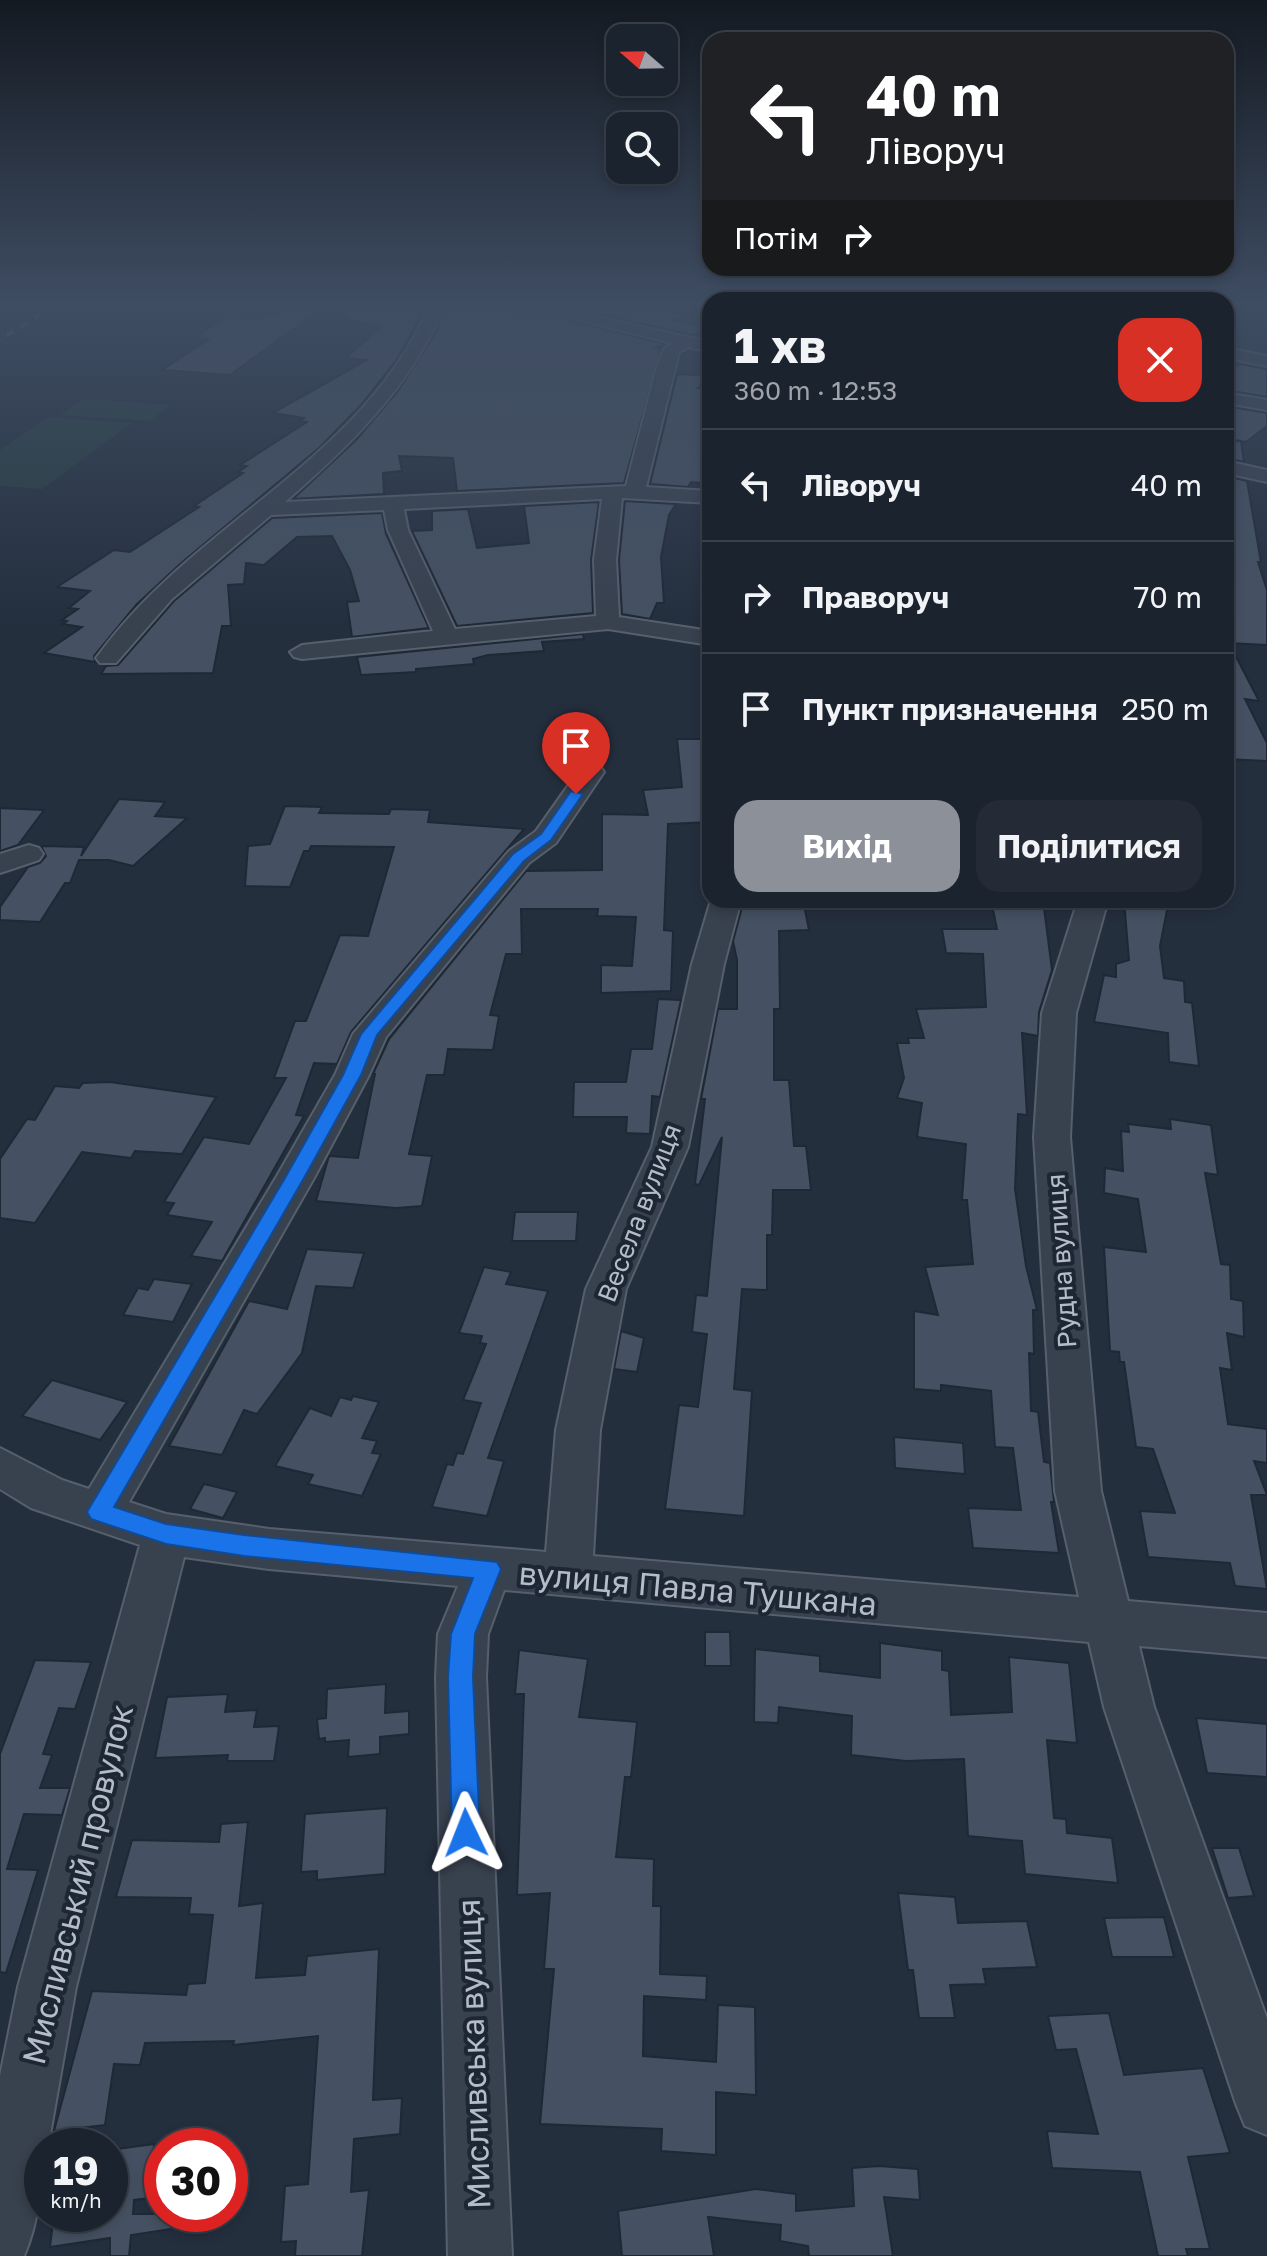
<!DOCTYPE html>
<html lang="uk">
<head>
<meta charset="utf-8">
<style>
	body { margin:0; font-family:"Golos Text",sans-serif; background:#242b36; color:#f1f3f6; height:100vh; display:flex; flex-direction:column; font-size:30px; white-space:nowrap }
	* { box-sizing:border-box; margin:0 }
	p { font-size:26px; color:#a0a4aa }
	.icon { flex:none; width:44px; height:44px; fill:none; stroke:currentColor; stroke-width:2; stroke-linecap:round; stroke-linejoin:round }
	.map { position:relative; flex:1; overflow:hidden }
	.side { position:absolute; left:702px; top:292px; width:532px; height:616px; display:flex; flex-direction:column; background:#1b232e; border-radius:24px; box-shadow:0 4px 12px #0003,0 0 0 2px #39404a }
	.side>* { flex:none }
	.guide { position:absolute; left:702px; top:32px; width:532px; height:244px; border-radius:24px; box-shadow:0 4px 12px #0003,0 0 0 2px #39404a; background:#202124; color:#fff; overflow:hidden }
	.needle { width:52px; rotate:290deg }
	.buttons { position:absolute; left:606px; top:24px; display:grid; gap:16px }
	.buttons a { display:grid; place-items:center; width:72px; height:72px; border-radius:16px; background:#1b232e; box-shadow:0 4px 12px #0003,0 0 0 2px #39404a; font-size:40px }
	.speed { position:absolute; left:24px; top:2128px; display:flex; gap:16px; font-size:40px; font-weight:700; text-align:center }
	.speed>* { display:grid; place-content:center; width:104px; height:104px; border-radius:50%; background:#1b232e; box-shadow:0 4px 12px #0003,0 0 0 2px #39404a; line-height:1 }
	.speed small { font-size:20px; font-weight:400 }
	.speed .limit { border:12px solid #d22; background:#fff; color:#111 }
	.pin { position:absolute; display:grid; place-items:center; width:68px; height:68px; color:#fff; margin:-82px -34px; border-radius:50% 50% 50% 0; rotate:-45deg; box-shadow:0 0 8px #0007 }
	.pin .icon { rotate:45deg }
	.me { position:absolute; width:88px; margin:-44px; rotate:358deg; stroke-linejoin:round; filter:drop-shadow(0 0 6px #0008) }
	.turn { display:flex; align-items:center; gap:28px; height:168px; padding:0 32px; font-size:36px }
	.turn .icon { width:104px; height:104px; stroke-width:2.5 }
	.turn b { display:block; font-size:56px; line-height:68px }
	.then { display:flex; align-items:center; height:76px; padding:0 32px; background:#0003; gap:16px; font-size:30px }
	.round { display:grid; place-items:center; flex:none; width:84px; height:84px; border-radius:24px; background:#242b36 }
	.head { display:flex; align-items:center; justify-content:space-between; height:136px; padding:0 32px }
	h1 { font-size:48px; font-weight:700; line-height:60px }
	.primary-button { display:flex; gap:16px; margin-top:auto; padding:16px 32px }
	.primary-button a { flex:1; height:92px; border-radius:24px; background:#8c9099; color:#fff; font-size:32px; font-weight:700; line-height:92px; text-align:center }
	.primary-button a+a { background:#242b36; color:#f1f3f6 }
	ul { padding:0; list-style:none }
	li { display:flex; align-items:center; gap:24px; height:112px; padding:0 32px; border-top:2px solid #39404a }
	li div { flex:1 }
	li b { display:block; font-size:30px }
	li em { font-style:normal }
	.map>svg:first-child { display:block }
	.green { fill:#263c3f }
	.building { fill:#455162; stroke:#1f2835; stroke-width:2 }
	.lines { fill:none; stroke-linecap:round; stroke-linejoin:round }
	.minor-casing { stroke:#565f6c; stroke-width:4 }
	.minor { fill:#38414e; fill-rule:evenodd }
	.rail-casing { stroke:#5a6575; stroke-width:4 }
	.rail { stroke:#1d2633; stroke-width:3; stroke-dasharray:8; stroke-linecap:butt }
	.route { fill:#1a73e8; stroke:#114b97; stroke-width:2 }
	.labels { text-anchor:middle; dominant-baseline:central; stroke-width:8; stroke-linejoin:round; paint-order:stroke }
	.street-label { font-size:26px; fill:#b4bcc9; stroke:#1d2633 }
	.near-street-label { font-size:32px; fill:#b4bcc9; stroke:#1d2633 }
</style>
</head>
<body>
<div class="map">
<svg width="1267" height="2256" viewBox="0 0 1267 2256">
	<rect width="100%" height="100%" fill="#242f3e"/>
	<!-- green -->
	<path class="green" d="M83 399 171 405 150 421 61 415Z
		M49 417 132 423 42 489 0 486V450Z"/>
	<!-- building -->
	<path class="building" d="M294 307H323L230 375 162 370 209 339 195 338 227 316 258 319Z
		M347 307H426L397 359 361 405 319 448 180 564 136 605 94 656 95 662 44 653 82 627 63 624 67 621 62 620 78 609 69 608 90 591 57 587 114 550 130 552 199 507 194 506 243 473 238 472 247 466 240 465 307 422 299 421 304 418 273 413 367 360 346 358 382 326 346 319Z
		M446 307 540 313 665 344 656 348 661 349 624 483 457 491 453 458 399 456 402 471 383 473 384 494 293 499 357 439 398 391 433 337Z
		M595 307H647L687 315 674 320 709 328 693 335 584 311Z
		M1239 364 1267 369V397L1226 390V374Z
		M677 374 709 376 698 388 710 389V471L701 483 691 482 688 487 650 484Z
		M1226 406 1267 413V426L1246 442 1226 438Z
		M1241 441 1244 462 1226 458V442Z
		M1226 476 1247 481 1261 562H1258L1267 590V645L1229 643 1259 701 1245 699 1267 743V761L1226 759Z
		M625 501 676 504 669 515 661 557 664 603H657L650 619 622 614 619 560Z
		M599 502 591 560 593 613 457 626 412 531 432 530V511L468 509 477 548 529 543 524 506Z
		M382 513 386 534 429 628 352 637 347 602 359 601 350 570 332 536 297 537 264 565 246 563 244 584 228 585 231 626H222L213 673 101 674 106 666 118 665 174 601 272 518Z
		M583 634 584 639 542 642 544 651 488 655 473 659 474 664 416 669V672L361 675 357 657Z
		M677 739H710V822L668 824 664 930 673 931 671 991 601 993V965L632 966 636 917 597 916 598 909H521L522 954H506L490 1015 499 1016 493 1050 448 1049 444 1075H427L409 1154 432 1156 422 1206 396 1208 316 1201 329 1156 358 1158 375 1074H373L389 1039 526 871 602 870V814L648 815 643 790 682 787Z
		M119 799 165 802 155 816 187 818 133 866 109 860H79L70 883H65L40 922 0 920V907L28 867 40 863 46 856 41 846 84 847 81 856Z
		M285 806 322 807 319 813 389 814 391 809 430 810 428 822 524 829 351 1032 337 1064 314 1063 296 1115 304 1116 222 1261 191 1256 212 1222 167 1215 174 1203 164 1202 204 1137 249 1144 286 1078H274L295 1021H306L340 935 368 936 394 847 311 846 309 851H304L290 887 245 886 248 846 270 844Z
		M0 808 44 810 18 845 0 851Z
		M744 900H803L809 930 779 931 780 1009H774V1080H789L794 1146H806L811 1190H773L772 1235H767V1290L742 1289 734 1389 752 1391 744 1516 665 1509 679 1405 698 1407 707 1334 692 1332 696 1295 707 1296 722 1137 699 1185 695 1184 705 1099H701L718 1009H737V960L733 941Z
		M991 900H1043L1052 970 1039 1012 1038 1036 1022 1033 1027 1115 1018 1114 1015 1189 1026 1266 1037 1310H1033L1034 1354 1029 1353 1031 1411 1038 1412 1044 1462 1050 1463 1054 1502H1051L1059 1553 973 1548 968 1508 1021 1510 1013 1448 995 1447 991 1391 941 1385V1391L914 1389V1311L938 1315 925 1267 973 1264 967 1200H962L966 1144 917 1137 922 1103 897 1098 904 1078 897 1043H909L908 1038H924L916 1009 986 1007 983 954 946 953 942 929H997Z
		M1124 900H1169L1160 946 1164 978 1184 981 1185 1002 1192 1003 1199 1066 1169 1062 1168 1033 1094 1022 1104 975 1116 977V964L1129 960Z
		M658 999 681 1000 660 1097 652 1096 650 1134 626 1133 627 1117H573L574 1082H626L631 1049H652Z
		M110 1082 216 1097 182 1154 135 1151 131 1158 82 1152 35 1223 0 1218V1159L27 1119 35 1120 55 1086 79 1088 83 1083Z
		M1170 1119 1211 1125 1218 1175 1205 1173 1221 1264 1230 1265 1231 1299 1243 1301 1244 1337 1227 1333 1232 1370 1220 1368 1228 1424 1267 1429V1463L1254 1461 1267 1495H1251L1267 1589 1235 1586 1230 1563 1148 1557 1140 1511 1175 1513 1153 1449 1136 1447 1124 1362H1120L1119 1352 1110 1351 1104 1247 1146 1252 1138 1199 1104 1193 1105 1168 1123 1171 1121 1131 1129 1132 1128 1124 1171 1129Z
		M515 1212H578L576 1241H512Z
		M307 1249 364 1253 353 1288 316 1286 302 1353 257 1414 244 1410 222 1455 169 1446 249 1301 287 1309Z
		M484 1267 511 1272 506 1284 548 1291 488 1458 504 1461 487 1516 432 1507 447 1464 453 1465 457 1453 463 1454 481 1403 463 1400 486 1344 480 1343 482 1336 459 1333Z
		M154 1279 192 1284 173 1322 123 1315 138 1288 148 1290Z
		M621 1331 644 1338 637 1372 614 1369Z
		M52 1380 127 1402 100 1440 22 1416Z
		M353 1396 379 1402 362 1438 377 1441 372 1453 381 1454 362 1496 308 1484 313 1475 275 1466 310 1408 331 1416 340 1397 351 1400Z
		M894 1437 963 1443 965 1474 895 1468Z
		M204 1484 237 1492 223 1518 190 1509Z
		M705 1632H730L731 1666H705Z
		M880 1643 942 1651V1670L949 1671 951 1715 1012 1712 1009 1657 1069 1663 1077 1743 1047 1740 1054 1818 1066 1819 1067 1833 1112 1838 1118 1883 1025 1874 1022 1841 968 1836 964 1759 906 1761 851 1755 852 1716 779 1707 778 1723 754 1722 755 1649 820 1656V1671L880 1678Z
		M519 1650 588 1659 579 1717 637 1722 631 1777H625L616 1857 654 1859 653 1906H661L660 1974 707 1976 706 2000 644 1996 643 2056 716 2062 718 2005 755 2007 756 2095 716 2092V2155L661 2151 662 2129 540 2124 554 1969H544L550 1893 517 1895 524 1694H515Z
		M35 1660 91 1662 75 1709 59 1708 43 1754 52 1755 40 1788H70L62 1815 24 1814 7 1869 38 1870 6 1973 0 1972V1754Z
		M386 1684 385 1713 409 1711V1734L380 1737V1754L348 1757 349 1740 325 1742V1738L319 1739 317 1719 326 1718 327 1689Z
		M228 1694 225 1712 257 1710 254 1727 279 1726 274 1761H227L228 1755 155 1758 167 1697Z
		M1196 1718 1267 1724V1777L1207 1773Z
		M387 1808 385 1874 317 1880V1871L301 1872 305 1814Z
		M248 1822 239 1906 263 1903 256 1978 305 1975 307 1956 379 1949 373 2100 402 2098 400 2134 354 2139 351 2192 369 2190 362 2256H295L296 2241 281 2242 285 2186 308 2184 318 2036 233 2045 234 2041 145 2043 140 2065 114 2064 105 2125 54 2131 92 1991 186 1995 188 1984 205 1983 213 1915 189 1914 191 1898 116 1897 132 1840 219 1842 221 1824Z
		M1212 1848H1239L1254 1896 1228 1898Z
		M898 1893 955 1897 958 1923 1027 1921 1037 1967 983 1969 986 1984 950 1985 955 2018H919L913 1970H908Z
		M1164 1917 1174 1957H1112L1104 1918Z
		M1109 2013 1124 2075 1203 2068 1230 2153 1188 2157 1210 2249H1186L1188 2256H1158L1140 2172 1052 2168 1047 2131 1098 2134 1076 2049 1056 2050 1048 2016Z
		M154 2144 150 2198 134 2200 133 2214H170L171 2229 131 2235 129 2256H110V2238L50 2247 54 2214H110V2150Z
		M879 2166 918 2169 920 2200 884 2197 893 2256H809L808 2246 780 2241 781 2225 708 2217 714 2256H622L618 2211 756 2189 796 2194V2211L854 2206 852 2168Z"/>
	<g class="lines">
		<defs>
			<path id="minor" d="M429 307H443C413 385 347 448 285 502L626 486 657 366 664 349 672 343 526 307H552L710 342V352L689 347 679 352 646 487 710 491V503L622 498 616 560 619 617 710 631V645L608 629 302 659 294 657 290 652 302 645 433 631 388 530 384 510 271 515 172 599 116 663H100L96 658 100 653C194 524 363 460 429 307ZM602 499 594 560 596 616 455 629 408 530 404 509Z
				M1226 348 1267 356V366L1226 358Z
				M1226 393 1267 400V410L1226 403Z
				M1226 461 1267 470V482L1226 473Z
				M591 764 600 766 604 772 556 843 529 863 386 1037 369 1075 314 1178 129 1502 166 1514 269 1529 546 1552 556 1430 586 1289 652 1147 692 964 711 900H741L724 964 688 1147 626 1289 600 1430 593 1556 1079 1597 1055 1491 1034 1137 1042 1013 1078 900H1108L1076 1013 1070 1137 1101 1491 1128 1601 1267 1613V1657L1139 1646 1154 1707 1267 2019V2135L1245 2126 1236 2104 1104 1707 1089 1642 504 1590 488 1634 486 1677 512 2256H448L436 1677 438 1634 458 1586 269 1569 184 1557 76 1987 48 2146H42C42 2184 39 2221 24 2256H0V2076L18 1987 140 1545 31 1508 0 1489V1448L62 1480 89 1489 277 1176 335 1075 353 1034 509 851 536 831 582 766Z
				M29 845 39 848 43 854 39 860 0 873V854Z"/>
		</defs>
		<!-- minor casing -->
		<use href="#minor" class="minor-casing"/>
		<!-- minor -->
		<use href="#minor" class="minor"/>
		<defs>
			<path id="rail" d="M0 339 54 307"/>
		</defs>
		<!-- rail casing -->
		<use href="#rail" class="rail-casing"/>
		<!-- rail -->
		<use href="#rail" class="rail"/>
	</g>
	<!-- sky -->
	<linearGradient id="sky" x2="0" y2="1"><stop stop-color="#141a22"/><stop offset="0.49" stop-color="#3f4d63"/><stop offset="1" stop-color="#3f4d63" stop-opacity="0"/></linearGradient>
	<rect width="1267" height="623" fill="url(#sky)"/>
	<!-- route -->
	<path class="route" d="M571 791 583 794 551 840 524 861 377 1035 361 1075 304 1178 114 1507 166 1524 244 1535 497 1562 501 1569 475 1634 473 1677 480 1833 476 1843 466 1847 456 1843 452 1833 448 1677 451 1634 473 1578 244 1556 166 1544 91 1519 87 1512 285 1178 343 1075 361 1034 513 854 541 834Z"/>
	<g class="labels">
		<!-- street labels -->
		<g class="street-label">
			<text transform="translate(639 1213) rotate(-69)">Весела вулиця</text>
			<text transform="translate(1061 1261) rotate(-94)">Рудна вулиця</text>
		</g>
		<!-- near-street labels -->
		<g class="near-street-label">
			<text transform="translate(698 1588) rotate(5)">вулиця Павла Тушкана</text>
			<text transform="translate(77 1884) rotate(-76)">Мисливський провулок</text>
			<text transform="translate(473 2054) rotate(-92)">Мисливська вулиця</text>
		</g>
	</g>
</svg>
<div class="buttons">
<a><svg class="needle" viewBox="-14 -14 28 28"><path d="M0-13l5 13h-10z" fill="#e53935"/><path d="M0 13l5-13h-10z" fill="#a0a4aa"/></svg></a>
<a><svg class="icon" aria-label="search" viewBox="0 0 24 24"><circle cx="10" cy="10" r="6"/><path d="M15 15l6 6"/></svg></a>
</div>
<div class="speed"><div>19<small>km/h</small></div><div class="limit">30</div></div>
<div class="pin" style="left:576px;top:794px;background:#d93025"><svg class="icon" aria-label="arrive" viewBox="0 0 24 24"><path d="M6 21V4h12l-3 4 3 4H6"/></svg></div>
<svg class="me" style="left:466px;top:1833px" viewBox="-20 -20 40 40"><path d="M0-17L14 15 0 8-14 15z" fill="#1a73e8" stroke="#fff" stroke-width="4"/></svg>
<div class="guide">
<div class="turn"><svg class="icon" aria-label="left" viewBox="0 0 24 24"><path d="M17 20v-9H6M10 6l-5 5 5 5"/></svg><div><b>40 m</b>Ліворуч</div></div>
<div class="then">Потім<svg class="icon" aria-label="right" viewBox="0 0 24 24"><path d="M7 20v-9h11M14 6l5 5-5 5"/></svg></div>
</div>
<section class="side">
<div class="head"><div><h1>1 хв</h1><p>360 m · 12:53</p></div><a class="round" style="background:#d93025;color:#fff"><svg class="icon" aria-label="close" viewBox="0 0 24 24"><path d="M6 6l12 12M18 6L6 18"/></svg></a></div>
<ul>
<li><svg class="icon" aria-label="left" viewBox="0 0 24 24"><path d="M17 20v-9H6M10 6l-5 5 5 5"/></svg><div><b>Ліворуч</b></div><em>40 m</em></li>
<li><svg class="icon" aria-label="right" viewBox="0 0 24 24"><path d="M7 20v-9h11M14 6l5 5-5 5"/></svg><div><b>Праворуч</b></div><em>70 m</em></li>
<li><svg class="icon" aria-label="arrive" viewBox="0 0 24 24"><path d="M6 21V4h12l-3 4 3 4H6"/></svg><div><b>Пункт призначення</b></div><em>250 m</em></li>
</ul>
<div class="primary-button"><a>Вихід</a><a>Поділитися</a></div>
</section>
</div>
</body>
</html>
